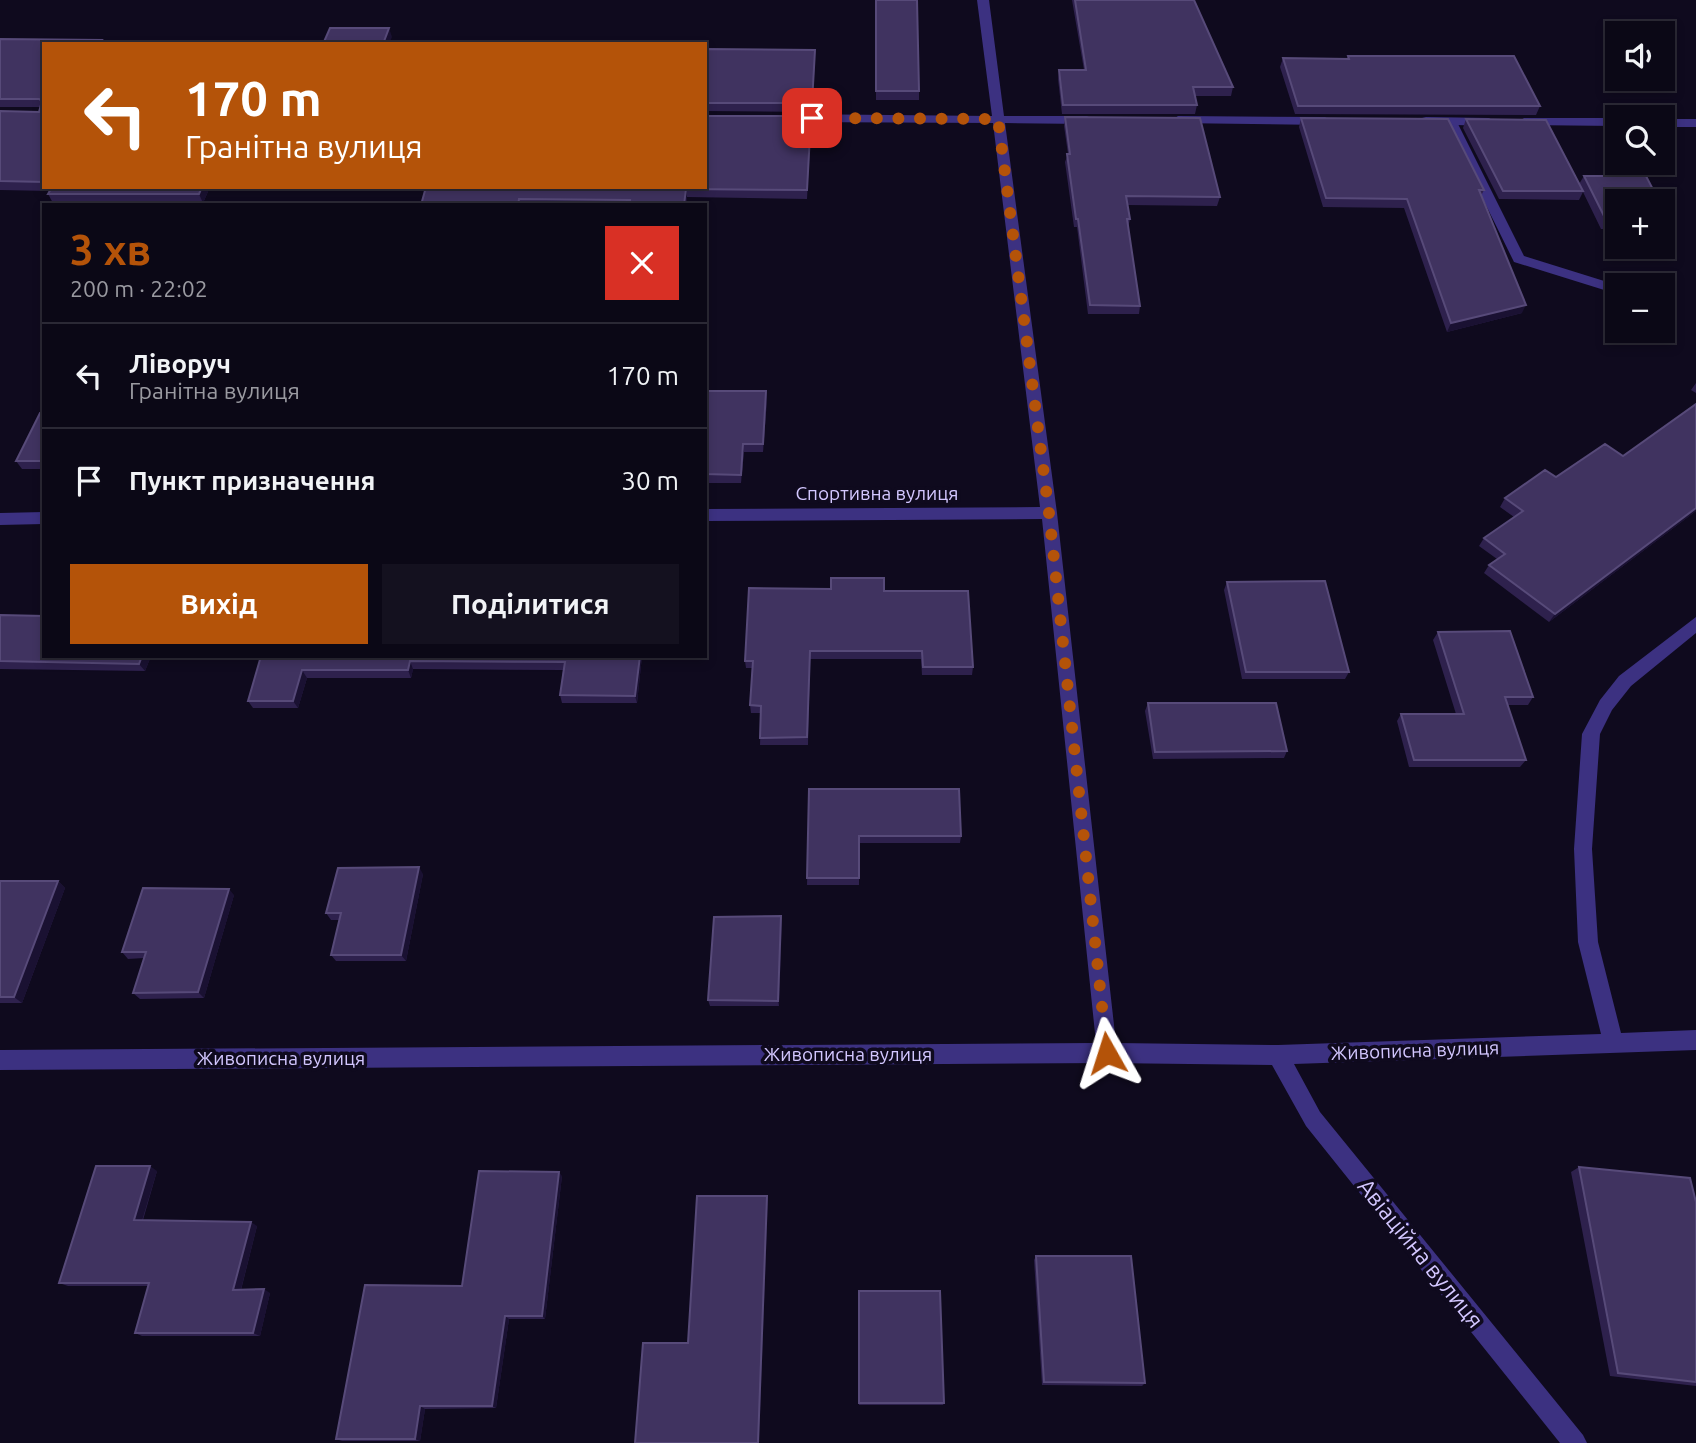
<!DOCTYPE html>
<html lang="uk">
<head>
<meta charset="utf-8">
<style>
	body { margin:0; font-family:Ubuntu,sans-serif; background:#14111f; color:#f1f3f6; height:100vh; display:flex; flex-direction:column; font-size:26px; white-space:nowrap }
	* { box-sizing:border-box; margin:0 }
	p { font-size:23px; color:#9a9aa1 }
	.icon { flex:none; width:38px; height:38px; fill:none; stroke:currentColor; stroke-width:2; stroke-linecap:round; stroke-linejoin:round }
	.map { position:relative; flex:1; overflow:hidden }
	.details { position:absolute; left:42px; top:203px; width:665px; height:455px; display:flex; flex-direction:column; background:#0b0816; border-radius:0px; box-shadow:0 4px 10px #0003,0 0 0 2px #2b2935 }
	.details>* { flex:none }
	.hud { position:absolute; left:42px; top:42px; width:665px; height:147px; border-radius:0px; box-shadow:0 4px 10px #0003,0 0 0 2px #2b2935; background:#b45309; color:#fff; overflow:hidden }
	.controls { position:absolute; left:1605px; top:21px; display:grid; gap:14px }
	.controls a { display:grid; place-items:center; width:70px; height:70px; border-radius:0px; background:#0b0816; box-shadow:0 4px 10px #0003,0 0 0 2px #2b2935; font-size:35px }
	.pin { position:absolute; display:grid; place-items:center; width:60px; height:60px; color:#fff; margin:-30px; border-radius:14px; box-shadow:0 4px 10px #0006 }
	.me { position:absolute; width:77px; margin:-38px; rotate:354deg; stroke-linejoin:round; filter:drop-shadow(0 0 5px #0008) }
	.turn { display:flex; align-items:center; gap:24px; height:147px; padding:0 28px; font-size:32px }
	.turn .icon { width:91px; height:91px; stroke-width:2.5 }
	.turn b { display:block; font-size:49px; line-height:60px }
	.round { display:grid; place-items:center; flex:none; width:74px; height:74px; border-radius:0px; background:#14111f }
	.summary { display:flex; align-items:center; justify-content:space-between; height:119px; padding:0 28px }
	h1 { font-size:42px; font-weight:600; line-height:52px; color:#b45309 }
	.button { display:flex; gap:14px; margin-top:auto; padding:14px 28px }
	.button a { flex:1; height:80px; border-radius:0px; background:#b45309; color:#fff; font-size:28px; font-weight:600; line-height:80px; text-align:center }
	.button a+a { background:#14111f; color:#f1f3f6 }
	ul { padding:0; list-style:none }
	li { display:flex; align-items:center; gap:21px; height:105px; padding:0 28px; border-top:2px solid #2b2935 }
	li div { flex:1 }
	li b { display:block; font-size:26px }
	li em { font-style:normal }
	.map>svg:first-child { display:block }
	.lines { fill:none; stroke-linecap:round; stroke-linejoin:round }
	.lane { fill:#3c3181; fill-rule:evenodd }
	.street { fill:#3c3181; fill-rule:evenodd }
	.wall { fill:#2e214d }
	.shaded-wall { fill:#1a1132 }
	.building { fill:#403360; stroke:#574a79; stroke-width:2 }
	.route { stroke:#b45309; stroke-width:12; stroke-dasharray:0 21.6 }
	.labels { text-anchor:middle; dominant-baseline:central; stroke-width:7; stroke-linejoin:round; paint-order:stroke }
	.street-label { font-size:19px; fill:#d3c7ff; stroke:#0f0a1e }
	.near-street-label { font-size:23px; fill:#d3c7ff; stroke:#0f0a1e }
</style>
</head>
<body>
<div class="map">
<svg width="1696" height="1443" viewBox="0 0 1696 1443">
	<rect width="100%" height="100%" fill="#0f0a1e"/>
	<g class="lines">
		<!-- lane -->
		<path class="lane" d="M1451 118 1457 122 1524 256 1617 285V294L1514 262 1445 122Z"/>
		<!-- street -->
		<path class="street" d="M977 0H989L1004 116H1087L1093 120 1087 124 1005 123 1057 513 1116 1043 1278 1045 1601 1034 1578 942 1574 849 1582 734 1600 700 1619 676 1696 617V633L1631 686 1612 710 1600 734 1592 849 1598 942 1621 1033 1696 1030V1050L1294 1064 1320 1112 1583 1435 1587 1443H1560L1306 1126 1272 1065 1107 1063 0 1070V1050L1096 1043 1042 519 705 521V509L1040 507 993 123 789 122 783 118 789 114 992 116Z
			M1178 116 1325 117 1331 121 1325 125 1174 123 1172 120Z
			M1426 117 1489 118 1495 122 1489 126 1422 124V118Z
			M1524 118H1617V126L1520 125 1518 122Z
			M1662 119H1696V127H1662Z
			M44 512V524L0 525V513Z"/>
	</g>
	<!-- wall -->
	<path class="wall" d="M876 0 919 91V100H876Z
		M1072 0H1194L1233 87 1231 96H1195L1197 105 1195 114H1062L1058 79 1059 70H1084Z
		M0 39 102 40 104 44H44V187H210L203 203H53L48 194 50 191 0 190V111L39 112 40 107H0Z
		M705 49 815 58 812 112 705 111Z
		M1348 56 1540 106 1536 115 1295 114 1280 67 1283 58 1347 59Z
		M811 116 807 199 687 197 686 205H421Z
		M1065 117 1220 197 1217 206 1127 205 1130 219 1128 228 1140 306 1139 314H1088L1077 227H1074L1065 162 1068 154 1064 126Z
		M1301 118 1484 190 1481 196 1522 313 1447 332 1404 208 1323 207 1299 127Z
		M1466 119 1579 184 1584 176 1617 201V229H1601L1583 192 1579 200 1499 199 1463 128Z
		M1662 207 1670 221 1665 230H1662Z
		M1696 383V393L1691 390Z
		M705 391H766L767 400 763 452H744L741 483H705Z
		M1696 404V511L1549 622 1484 573 1489 565 1497 559 1479 546 1484 538 1514 517 1500 507 1505 498 1556 477 1623 456Z
		M44 413V469H22L16 461Z
		M1227 582 1349 672 1345 679H1242L1224 590Z
		M884 591 973 667 972 675H922L921 659H810L808 745H760L761 713H751L750 705 752 668H746L745 661Z
		M0 615 44 656H151L145 671 0 669Z
		M1438 632 1533 697 1528 705H1507L1526 760 1520 767H1409L1397 721 1401 714H1456L1433 640Z
		M261 656H642L637 703H562L560 695 563 670 413 669 411 678H307L298 708H253L248 701Z
		M1148 703 1287 751 1284 758 1153 759 1145 711Z
		M809 789 961 836 960 843H859V885H807Z
		M423 874 406 961H336L331 955 340 920H331L326 913Z
		M0 881H58L65 888 22 1003H0Z
		M234 895 204 998 140 999 133 993 144 958 128 959 122 952Z
		M781 916 779 1006H710L708 1000Z
		M1579 1167 1696 1202V1386L1610 1376 1571 1172Z
		M157 1171 143 1220 257 1226 241 1290 270 1293 260 1336H142L135 1333 148 1286H68L59 1283Z
		M562 1176 545 1319H509L496 1408 425 1409 420 1441H342L336 1439 462 1286Z
		M1036 1256 1145 1383 1142 1386 1042 1385 1034 1260Z
		M859 1291 944 1403 943 1405H859Z"/>
	<!-- shaded-wall -->
	<path class="shaded-wall" d="M389 28 392 37 389 44H383Z
		M811 116V125L807 199V190Z
		M202 187H210L203 203 199 194Z
		M686 189 687 197 686 205H684Z
		M1526 305 1522 313 1447 332 1451 323Z
		M766 391 767 400 763 452V444Z
		M743 444 744 452 741 483V475Z
		M1696 508V511L1549 622 1555 614Z
		M142 656H151L145 671 139 664Z
		M640 656H642L637 703 635 696Z
		M410 661 413 669 411 678 408 670Z
		M302 670 307 678 298 708 293 701Z
		M419 867 423 874 406 961 401 955Z
		M58 881 65 888 22 1003 14 997Z
		M229 889 234 895 204 998 198 992Z
		M781 916 782 923 779 1006 778 1001Z
		M150 1166 157 1171 141 1224 134 1220Z
		M559 1172 562 1176 545 1319 542 1316Z
		M767 1196 768 1200 759 1443H758Z
		M251 1222 257 1226 240 1293 233 1290Z
		M264 1289 270 1293 260 1336 253 1333Z
		M505 1316 509 1319 496 1408 492 1406Z
		M420 1406 425 1409 420 1441 415 1439Z"/>
	<!-- building -->
	<path class="building" d="M876 0H917L919 91H876Z
		M1075 0H1194L1233 87H1193L1197 105H1063L1059 70H1086Z
		M330 28H389L383 44H323Z
		M0 39 102 40 100 44H44V182L0 181V111L39 112 42 101 39 99H0Z
		M705 49 815 50 812 103H705Z
		M1348 56H1514L1540 106H1298L1283 58 1349 59Z
		M705 116H811L807 190 686 189 684 205H629L630 200 519 199 518 205H421L426 187H705Z
		M1065 117 1200 118 1220 197 1126 196 1130 219H1127L1140 306 1090 305 1078 219H1076L1067 154H1070Z
		M1301 118 1448 119 1484 190H1479L1526 305 1451 323 1407 199 1326 198Z
		M1466 119 1546 120 1583 191H1503Z
		M1584 176H1646L1659 201H1617V221L1606 220Z
		M52 187H202L199 194H48Z
		M1662 207 1670 221H1662Z
		M705 391H766L763 444H743L741 475 705 474Z
		M1696 404V508L1555 614 1489 565 1505 554 1484 538 1523 511 1505 498 1545 470 1556 477 1605 444 1623 456Z
		M40 413H44V461H16Z
		M831 578H884V591H968L973 667H923L922 651H810L807 737 760 738 761 706 750 705 753 661H745L749 588 831 589Z
		M1325 581 1349 672H1246L1227 582Z
		M0 615 44 616V656H142L139 664 0 661Z
		M1510 631 1533 697H1505L1526 760H1414L1401 714H1464L1438 632Z
		M261 656H640L635 696 560 695 565 662 410 661 408 670H302L293 701H248Z
		M1148 703H1276L1287 751 1155 752Z
		M809 789H959L961 836H859V878H807Z
		M419 867 401 955H331L341 913H326L338 868Z
		M0 881H58L14 997H0Z
		M143 888 229 889 198 992 133 993 146 952H122Z
		M781 916 778 1001 708 1000 714 917Z
		M96 1166H150L134 1220 251 1222 233 1290 264 1289 253 1333H135L149 1283H59Z
		M1579 1167 1690 1178 1696 1202V1382L1618 1373Z
		M479 1171 559 1172 542 1316H505L492 1406H420L415 1439H336L365 1285 462 1286Z
		M697 1196H767L758 1443H635L643 1343H688Z
		M1036 1256H1131L1145 1383 1044 1382Z
		M859 1291H940L944 1403H859Z"/>
	<g class="lines">
		<!-- route -->
		<path class="route" d="M812 118 998 119 1049 513 1107 1053"/>
	</g>
	<g class="labels">
		<!-- street labels -->
		<g class="street-label">
			<text x="877" y="493">Спортивна вулиця</text>
			<text transform="translate(1415 1050) rotate(-2)">Живописна вулиця</text>
			<text x="848" y="1054">Живописна вулиця</text>
			<text x="281" y="1058">Живописна вулиця</text>
		</g>
		<!-- near-street labels -->
		<g class="near-street-label">
			<text transform="translate(1421 1253) rotate(51)">Авіаційна вулиця</text>
		</g>
	</g>
</svg>
<div class="controls">
<a><svg class="icon" aria-label="sound" viewBox="0 0 24 24"><path d="M4 9h4l5-4v14l-5-4H4zM17 9q2 3 0 6"/></svg></a>
<a><svg class="icon" aria-label="search" viewBox="0 0 24 24"><circle cx="10" cy="10" r="6"/><path d="M15 15l6 6"/></svg></a>
<a>+</a>
<a>−</a>
</div>
<div class="pin" style="left:812px;top:118px;background:#d93025"><svg class="icon" aria-label="arrive" viewBox="0 0 24 24"><path d="M6 21V4h12l-3 4 3 4H6"/></svg></div>
<svg class="me" style="left:1107px;top:1053px" viewBox="-20 -20 40 40"><path d="M0-17L14 15 0 8-14 15z" fill="#b45309" stroke="#fff" stroke-width="4"/></svg>
<div class="hud">
<div class="turn"><svg class="icon" aria-label="left" viewBox="0 0 24 24"><path d="M17 20v-9H6M10 6l-5 5 5 5"/></svg><div><b>170 m</b>Гранітна вулиця</div></div>
</div>
<section class="details">
<div class="summary"><div><h1>3 хв</h1><p>200 m · 22:02</p></div><a class="round" style="background:#d93025;color:#fff"><svg class="icon" aria-label="close" viewBox="0 0 24 24"><path d="M6 6l12 12M18 6L6 18"/></svg></a></div>
<ul>
<li><svg class="icon" aria-label="left" viewBox="0 0 24 24"><path d="M17 20v-9H6M10 6l-5 5 5 5"/></svg><div><b>Ліворуч</b><p>Гранітна вулиця</p></div><em>170 m</em></li>
<li><svg class="icon" aria-label="arrive" viewBox="0 0 24 24"><path d="M6 21V4h12l-3 4 3 4H6"/></svg><div><b>Пункт призначення</b></div><em>30 m</em></li>
</ul>
<div class="button"><a>Вихід</a><a>Поділитися</a></div>
</section>
</div>
</body>
</html>
